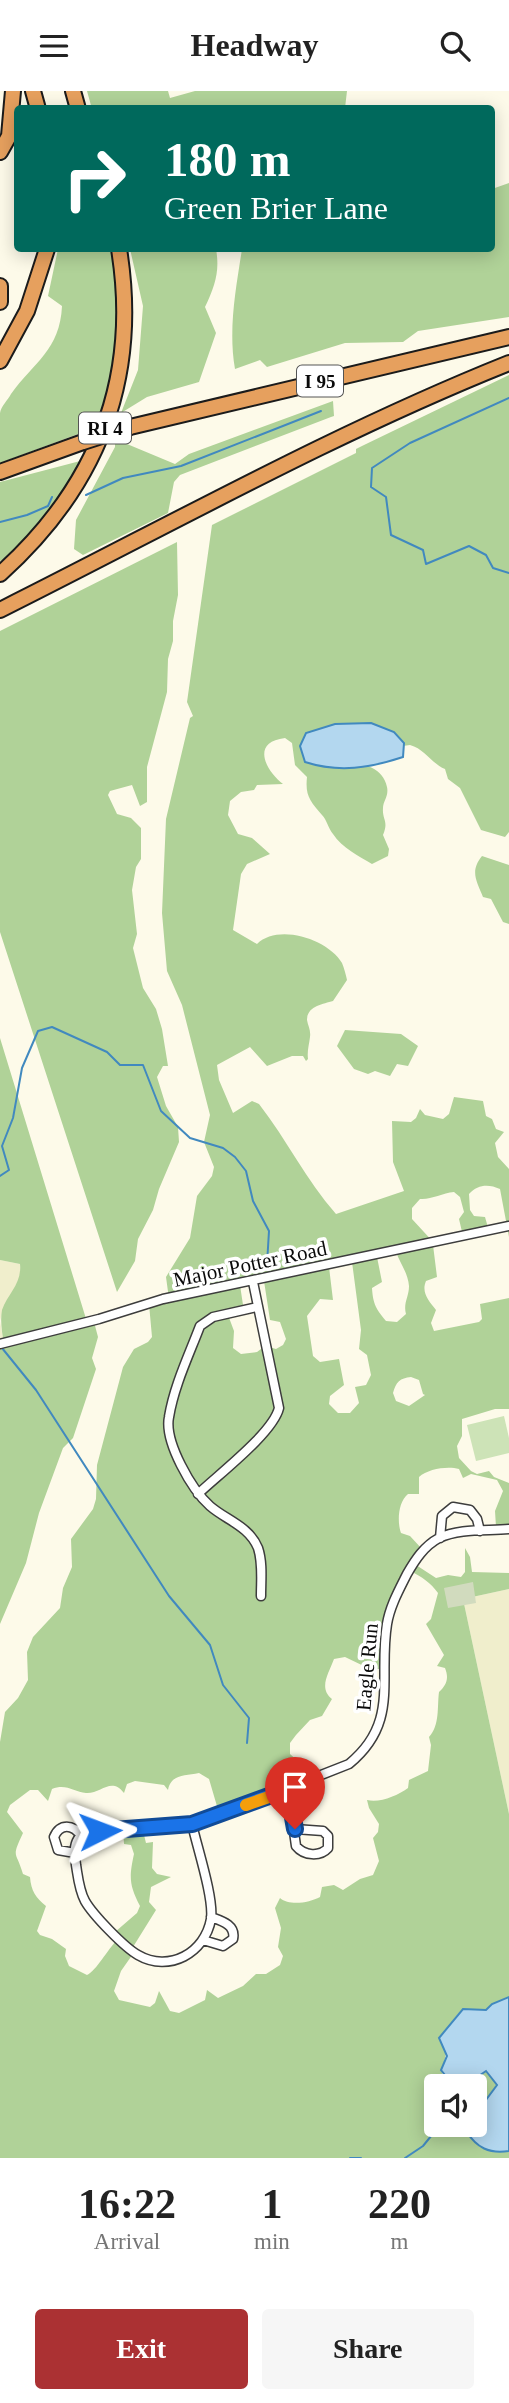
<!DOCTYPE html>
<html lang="en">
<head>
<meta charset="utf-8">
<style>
	body { margin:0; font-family:"Times New Roman",serif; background:#f6f6f6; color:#222; height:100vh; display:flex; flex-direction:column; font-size:26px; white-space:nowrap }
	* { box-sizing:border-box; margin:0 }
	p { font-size:23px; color:#767676 }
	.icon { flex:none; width:38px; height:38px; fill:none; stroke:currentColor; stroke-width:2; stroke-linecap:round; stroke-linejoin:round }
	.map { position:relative; height:2067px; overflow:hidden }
	.drawer { display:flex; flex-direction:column; background:#fff; flex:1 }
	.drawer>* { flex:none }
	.top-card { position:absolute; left:14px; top:14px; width:481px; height:147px; border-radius:7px; box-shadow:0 4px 18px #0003; background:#00695c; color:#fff; overflow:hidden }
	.fabs { position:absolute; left:424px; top:1983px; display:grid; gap:14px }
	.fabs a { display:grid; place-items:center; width:63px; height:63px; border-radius:7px; background:#fff; box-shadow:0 4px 18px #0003; font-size:35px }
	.pin { position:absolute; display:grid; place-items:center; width:60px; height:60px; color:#fff; margin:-72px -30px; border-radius:50% 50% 50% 0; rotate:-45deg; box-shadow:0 0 7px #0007 }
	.pin .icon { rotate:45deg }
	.me { position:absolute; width:77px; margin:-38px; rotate:87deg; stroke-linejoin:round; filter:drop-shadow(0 0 5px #0008) }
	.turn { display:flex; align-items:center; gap:24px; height:147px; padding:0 35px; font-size:32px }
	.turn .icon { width:91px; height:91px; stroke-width:2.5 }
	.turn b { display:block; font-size:49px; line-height:60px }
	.eta { display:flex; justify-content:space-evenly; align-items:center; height:119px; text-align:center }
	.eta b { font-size:42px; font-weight:800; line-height:49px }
	.action { display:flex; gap:14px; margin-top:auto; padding:14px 35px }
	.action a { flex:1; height:80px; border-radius:7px; background:#ab3133; color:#fff; font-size:28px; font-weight:800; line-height:80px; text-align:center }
	.action a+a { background:#f6f6f6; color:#222 }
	header { display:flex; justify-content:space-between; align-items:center; height:91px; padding:0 35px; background:#fff; font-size:32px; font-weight:800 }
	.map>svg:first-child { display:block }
	.farmland { fill:#f0eecc }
	.green { fill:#cde3b7 }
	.forest { fill:#b0d298; fill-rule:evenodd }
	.cemetery { fill:#d1dbbe }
	.water { fill:#b3d7ef; stroke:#4189bf; stroke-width:2 }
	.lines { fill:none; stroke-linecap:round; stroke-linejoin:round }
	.stream { stroke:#4189bf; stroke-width:2 }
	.street-casing { stroke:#3d3d3d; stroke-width:11 }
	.highway-casing { stroke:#1b1b1b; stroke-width:18 }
	.street { stroke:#fff; stroke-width:8 }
	.highway { stroke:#e6a05e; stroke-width:14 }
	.highway-bridge-casing { stroke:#1b1b1b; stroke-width:18; stroke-linecap:butt }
	.highway-bridge { stroke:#e6a05e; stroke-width:14 }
	.route-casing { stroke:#114b97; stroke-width:18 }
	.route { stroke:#1a73e8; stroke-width:12 }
	.slow { stroke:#f59e0b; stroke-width:12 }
	.labels { text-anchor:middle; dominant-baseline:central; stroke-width:7; stroke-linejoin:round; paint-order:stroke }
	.shield { fill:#fff; stroke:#545454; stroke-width:2 }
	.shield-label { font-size:19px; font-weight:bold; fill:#0a0a0a }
	.street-label { font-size:21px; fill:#0a0a0a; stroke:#fff }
</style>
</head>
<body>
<header><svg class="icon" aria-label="menu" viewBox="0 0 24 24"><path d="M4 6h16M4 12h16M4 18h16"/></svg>Headway<svg class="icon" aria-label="search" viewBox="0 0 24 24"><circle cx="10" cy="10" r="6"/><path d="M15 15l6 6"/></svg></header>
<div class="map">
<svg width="509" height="2067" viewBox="0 0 509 2067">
	<rect width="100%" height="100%" fill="#fdfae9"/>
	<!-- farmland -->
	<path class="farmland" d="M0 1169 20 1173 21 1186 3 1218 0 1230 4 1253 0 1254Z
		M509 1498V1723L463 1508Z"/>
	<!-- green -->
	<path class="green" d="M504 1325 509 1347V1362L476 1370 467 1334Z"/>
	<!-- forest -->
	<path class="forest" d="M87 0H168L170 7 195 0H347L345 17 92 18Z
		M509 92V226L418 240 403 251 345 252 267 276 260 269 235 278C228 238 236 197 242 158H492V98Z
		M58 158H110C124 218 115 278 97 336L0 372C0 356 0 337 0 322 1 315 8 309 11 303 34 271 60 259 62 215L48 205Z
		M130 158H216C220 180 215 195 205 216L216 242 199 291 147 306 121 322 138 279 143 215Z
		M509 284V741L505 746 481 739 460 697 448 688 445 678C432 673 425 658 410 654L309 668 316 675C338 671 381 666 387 696 389 705 383 710 383 717 382 729 389 730 383 744L389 758 388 765 372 773C359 765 342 757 333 743 328 737 327 729 322 724 310 710 305 705 307 686L295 674 292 652 285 647C251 651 265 679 283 693L257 694 254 699 241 701 230 710 228 724 238 743 252 747 270 763 247 773 241 783 233 839 257 853C278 832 328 848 342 872 344 877 346 884 347 889L333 910C323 913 307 915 307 929 308 935 311 939 310 946 309 954 307 960 308 968L306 970 303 965H292L267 975 250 956 217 974 219 989 233 1022 252 1010 259 1013C287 1049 306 1089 336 1123L404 1100 393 1071 392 1030 411 1031 416 1027 420 1018 425 1024 443 1028 449 1023 454 1006 483 1010 486 1025 492 1028 496 1038 504 1041 495 1052 498 1066 509 1078V1146L500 1098C489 1093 478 1093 469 1103L470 1119 474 1125 485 1126 489 1140 463 1145 459 1128 464 1121 460 1106 454 1101C442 1102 431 1109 420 1108L412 1117V1128L435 1153 433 1154 437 1186 426 1190C421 1202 429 1210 436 1219L431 1232 434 1240 479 1231 482 1228 480 1213 509 1207V1318H495L462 1328V1345L457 1355 459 1367 471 1380 477 1383 489 1380 494 1386 509 1392V1436H496L495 1420 503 1400 497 1389 471 1383 463 1387 459 1378C447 1375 428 1378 419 1386V1403H408C398 1411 397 1431 401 1442L410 1445 422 1458 413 1472 436 1487 448 1484 461 1486 465 1481V1457L470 1466 472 1481 509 1482V1498L463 1508 509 1723V1906L492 1913 486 1919 463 1918C437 1942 453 1954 441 1979L446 1992 445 1995H436V2034H468C471 2056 487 2063 509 2060V2067H0V1651L5 1621 18 1607 28 1589 27 1561 33 1546 60 1517 63 1497 72 1476 71 1448 93 1418 96 1408 97 1374 123 1276 134 1258 148 1251 152 1246 149 1213 169 1208 166 1186 190 1147 197 1105 212 1085 214 1076 204 1051 210 1024 182 914 167 880 162 822 166 728 190 627 193 625 187 611 212 434 356 362V358L364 354ZM396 1161C400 1172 408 1182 409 1195 409 1206 403 1212 406 1223L397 1231 386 1230C376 1218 373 1213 372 1197L382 1191 377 1166ZM352 1171 361 1239 359 1258 367 1264 371 1284 366 1294 355 1296 359 1312 350 1322H338L329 1313 330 1305 344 1294 339 1268 320 1271 313 1265 307 1225 320 1208 333 1209 329 1176ZM264 1190 270 1229 280 1231 286 1248 283 1254 276 1258 265 1255 257 1261 241 1263 233 1257 234 1240 228 1224 231 1217 243 1214 240 1194ZM411 1286 419 1289 423 1303 425 1304 409 1315 396 1310 393 1302C396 1291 400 1287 411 1286ZM410 1480C421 1485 431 1492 438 1502L431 1528 426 1533 444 1564 437 1575 445 1577C449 1587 447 1594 439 1601 437 1616 440 1634 429 1646L431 1654 428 1680 409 1689 408 1697C397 1705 380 1712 367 1709L369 1717 379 1733 378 1741 373 1747 379 1770 373 1784 360 1788 343 1799 334 1794 322 1796 320 1806C309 1812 289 1815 280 1807L275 1817 281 1837 278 1856 283 1865 280 1874 266 1883H256L243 1895 218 1907 207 1899 205 1909 179 1922 170 1920 159 1900 155 1912 150 1916 119 1909 114 1900 121 1880 135 1860 133 1856 156 1819 149 1811 151 1796 171 1786 157 1783 152 1777 153 1751 146 1752 142 1736 123 1738 124 1753 131 1754 134 1763C129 1786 129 1794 140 1815L137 1822 115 1841 118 1848C107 1859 97 1879 87 1884L69 1875 65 1865 66 1858 52 1848 40 1844 37 1840 46 1815C36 1807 31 1800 30 1786L23 1783C16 1759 11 1768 23 1742L7 1721 10 1714 30 1699H38L48 1710 52 1698C66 1692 74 1701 86 1702 101 1703 111 1685 124 1702L127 1693 135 1690 164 1694 168 1699C171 1683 185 1685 199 1682L209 1688 219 1722 307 1687 301 1673 290 1663V1652L296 1644 310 1629 322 1625 332 1608C318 1597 329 1582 334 1568L345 1566 370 1578H386L394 1509Z
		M333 310 334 325 331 326 180 384 174 391 168 422 83 464 74 458 76 429 115 356V348L175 373 189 363Z
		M84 369C67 397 31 458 0 470V391Z
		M177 451 178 504 173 530V550L168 568 167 601 147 676V711L140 715 132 694 110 700 108 704 117 723 131 727 141 737V768L136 776 132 799 137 843 133 857 143 897 156 918 162 938 168 975H163L157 986 166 1015 178 1036 179 1051 159 1098 153 1119 138 1148 135 1170 117 1201 0 841V540Z
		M482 765 509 774V833L503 831 491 808 483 806C476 789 470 780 482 765Z
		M345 939 401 943 418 955 408 975 397 973 390 985 375 980 368 983 354 978 337 955Z
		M0 947 87 1231H94L98 1246 92 1267 96 1278 73 1347 63 1357 39 1422 26 1472 0 1533V1254L4 1253C2 1242 0 1230 2 1219 8 1202 22 1193 20 1173L0 1169Z
		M486 1980 497 1993 474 2025V1995H464Z"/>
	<!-- cemetery -->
	<path class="cemetery" d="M473 1491 476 1512 448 1517 444 1497Z"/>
	<!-- water -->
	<path class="water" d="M371 632 394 641 404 652 403 666C370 677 339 682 305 671L300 655 306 642 335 633Z
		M509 1906V2060C489 2063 477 2057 466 2040L468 2034H474V2025L497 1994 486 1980 464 1995H445V1984L441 1979 447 1965 439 1947 463 1918 486 1919 492 1913Z"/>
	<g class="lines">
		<!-- stream -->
		<path class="stream" d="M509 307 410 352 372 377 371 396 386 406 391 444 423 459 426 473 469 455 486 464 493 477 509 482
			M86 404 123 387 181 375 321 320
			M0 431 27 424 48 415 52 406
			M0 1085 9 1079 2 1055 13 1027 22 977 38 940 52 936 107 961 120 974H143L161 1020 190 1047 223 1057 235 1066 246 1080 253 1110 269 1140 267 1173
			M2 1257 36 1299 169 1505 210 1554 223 1594 249 1627 247 1652
			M350 2067H361
			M405 2067 423 2055 440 2034"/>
		<defs>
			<path id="street" d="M257 1216 213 1226 200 1235C189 1264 174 1295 169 1326 164 1351 192 1399 210 1415 226 1429 249 1435 258 1457 263 1472 261 1489 261 1505
				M0 1253 99 1228 163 1208 509 1135
				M198 1403C219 1383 273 1342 279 1317L253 1191
				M440 1447 442 1425 453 1416 470 1419 477 1428 480 1440
				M288 1698 296 1755C304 1765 320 1766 328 1757V1745L323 1740 295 1738
				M192 1733C197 1756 214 1807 211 1828 205 1862 169 1882 138 1864 124 1856 93 1824 85 1810 79 1799 78 1786 76 1774 75 1765 73 1756 78 1748L92 1741 178 1735 204 1730 349 1673C400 1631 378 1588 387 1533 390 1515 399 1499 407 1483 415 1469 424 1455 439 1447 459 1437 487 1440 509 1438
				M75 1762 58 1759 54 1746C60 1732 73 1733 81 1745
				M203 1849 223 1855 233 1848C236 1834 222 1830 211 1826"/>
			<path id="highway" d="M33 0 38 18
				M73 0 78 18
				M0 61 9 45 13 0
				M0 195V211
				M0 270 27 220 47 158
				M130 336 509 246
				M0 381 83 351
				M0 483C98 395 140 288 119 158
				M0 519C168 435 334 342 509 272"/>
		</defs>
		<!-- street casing -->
		<use href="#street" class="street-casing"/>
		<!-- highway casing -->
		<use href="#highway" class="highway-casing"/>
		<!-- street -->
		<use href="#street" class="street"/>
		<!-- highway -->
		<use href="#highway" class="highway"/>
		<defs>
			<path id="highway-bridge" d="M83 351 130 336"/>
		</defs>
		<!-- highway-bridge casing -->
		<use href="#highway-bridge" class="highway-bridge-casing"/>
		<!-- highway-bridge -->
		<use href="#highway-bridge" class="highway-bridge"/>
	</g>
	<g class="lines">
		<defs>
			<path id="route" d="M100 1740 192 1733 288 1698 295 1738"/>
		</defs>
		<!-- route casing -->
		<use href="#route" class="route-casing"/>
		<!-- route -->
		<use href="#route" class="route"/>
		<!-- slow -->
		<path class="slow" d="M246 1714 289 1699"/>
	</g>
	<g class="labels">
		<!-- shield labels -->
		<g class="shield">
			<rect x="297" y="274.5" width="46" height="31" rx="5"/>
			<rect x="79" y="321.5" width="52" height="31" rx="5"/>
		</g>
		<g class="shield-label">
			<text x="320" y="290">I 95</text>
			<text x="105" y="337">RI 4</text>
		</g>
		<!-- street labels -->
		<g class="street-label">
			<text transform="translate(250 1173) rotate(-12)">Major Potter Road</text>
			<text transform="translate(367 1576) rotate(-85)">Eagle Run</text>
		</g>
	</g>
</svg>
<div class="fabs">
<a><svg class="icon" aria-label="sound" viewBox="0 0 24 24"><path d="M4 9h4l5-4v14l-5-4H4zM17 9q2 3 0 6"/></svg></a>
</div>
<div class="pin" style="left:295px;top:1738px;background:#d93025"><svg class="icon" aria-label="arrive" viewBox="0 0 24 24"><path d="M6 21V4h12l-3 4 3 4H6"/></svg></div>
<svg class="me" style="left:100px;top:1740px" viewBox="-20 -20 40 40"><path d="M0-17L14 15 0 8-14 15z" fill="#1a73e8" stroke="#fff" stroke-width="4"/></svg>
<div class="top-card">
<div class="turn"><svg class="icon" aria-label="right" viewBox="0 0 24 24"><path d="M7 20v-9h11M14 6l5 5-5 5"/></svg><div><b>180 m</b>Green Brier Lane</div></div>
</div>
</div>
<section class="drawer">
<div class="eta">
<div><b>16:22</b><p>Arrival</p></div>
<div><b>1</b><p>min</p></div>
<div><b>220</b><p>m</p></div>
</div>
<div class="action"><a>Exit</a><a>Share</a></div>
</section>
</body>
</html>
